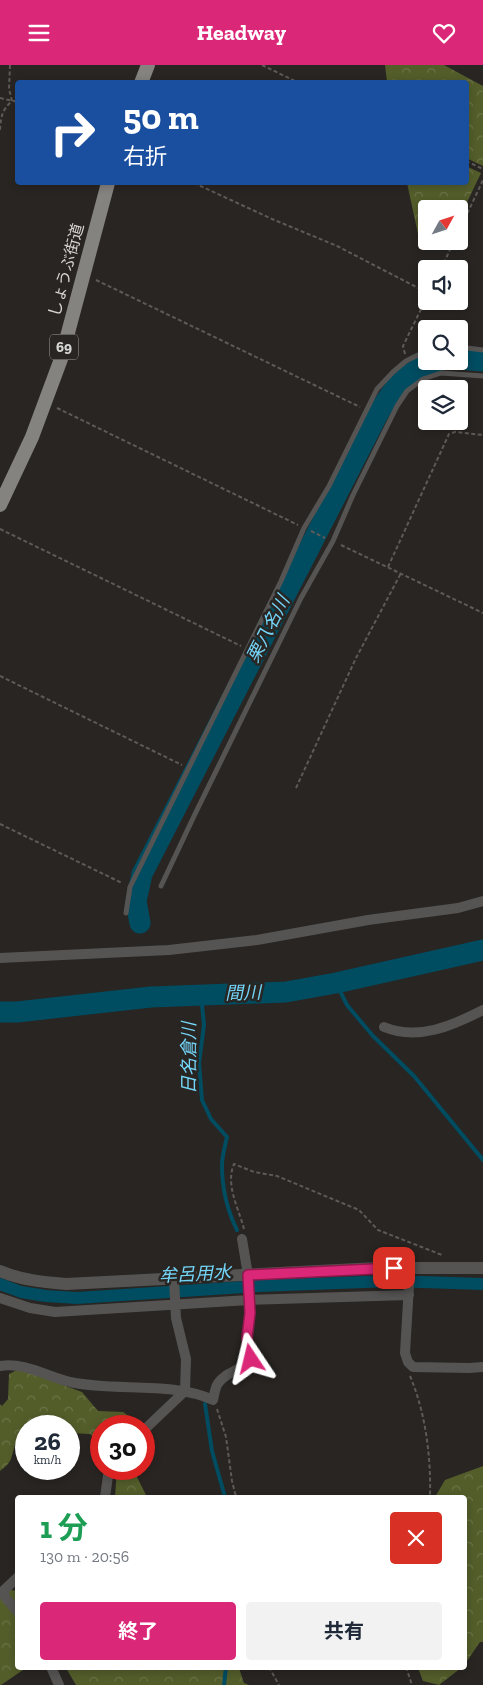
<!DOCTYPE html>
<html lang="ja">
<head>
<meta charset="utf-8">
<style>
	body { margin:0; font-family:"Zilla Slab","Noto Sans JP",serif; background:#f2f2f3; color:#1f2937; height:100vh; display:flex; flex-direction:column; font-size:19px; white-space:nowrap }
	* { box-sizing:border-box; margin:0 }
	p { font-size:16px; color:#747a83 }
	.icon { flex:none; width:28px; height:28px; fill:none; stroke:currentColor; stroke-width:2; stroke-linecap:round; stroke-linejoin:round }
	.map { position:relative; flex:1; overflow:hidden }
	.side { position:absolute; left:15px; top:1430px; width:452px; height:175px; display:flex; flex-direction:column; background:#fff; border-radius:5px; box-shadow:0 2px 8px #0003 }
	.side>* { flex:none }
	.top-card { position:absolute; left:15px; top:15px; width:454px; height:105px; border-radius:5px; box-shadow:0 2px 8px #0003; background:#1a4fa0; color:#fff; overflow:hidden }
	.needle { width:32px; rotate:50deg }
	.tools { position:absolute; left:418px; top:135px; display:grid; gap:10px }
	.tools a { display:grid; place-items:center; width:50px; height:50px; border-radius:5px; background:#fff; box-shadow:0 2px 8px #0003; font-size:25px }
	.speed { position:absolute; left:15px; top:1350px; display:flex; gap:10px; font-size:25px; font-weight:700; text-align:center }
	.speed>* { display:grid; place-content:center; width:65px; height:65px; border-radius:50%; background:#fff; box-shadow:0 2px 8px #0003; line-height:1 }
	.speed small { font-size:12px; font-weight:400 }
	.speed .limit { border:8px solid #d22; background:#fff; color:#111 }
	.pin { position:absolute; display:grid; place-items:center; width:42px; height:42px; color:#fff; margin:-21px; border-radius:10px; box-shadow:0 2px 8px #0006 }
	.me { position:absolute; width:55px; margin:-28px; rotate:350deg; stroke-linejoin:round; filter:drop-shadow(0 0 4px #0008) }
	.turn { display:flex; align-items:center; gap:18px; height:105px; padding:0 25px; font-size:22px }
	.turn .icon { width:65px; height:65px; stroke-width:2.5 }
	.turn b { display:block; font-size:35px; line-height:42px }
	.round { display:grid; place-items:center; flex:none; width:52px; height:52px; border-radius:5px; background:#f2f2f3 }
	.head { display:flex; align-items:center; justify-content:space-between; height:85px; padding:0 25px }
	h1 { font-size:30px; font-weight:700; line-height:38px; color:#1e9e55 }
	.primary-button { display:flex; gap:10px; margin-top:auto; padding:10px 25px }
	.primary-button a { flex:1; height:58px; border-radius:5px; background:#db2777; color:#fff; font-size:20px; font-weight:700; line-height:58px; text-align:center }
	.primary-button a+a { background:#f2f2f3; color:#1f2937 }
	header { display:flex; justify-content:space-between; align-items:center; height:65px; padding:0 25px; background:#db2777; color:#fff; font-size:22px; font-weight:700 }
	.map>svg:first-child { display:block }
	.forest { fill:url(#forest-crowns) }
	.lines { fill:none; stroke-linecap:round; stroke-linejoin:round }
	.stream { stroke:#004c61; stroke-width:4 }
	.canal { stroke:#004c61; stroke-width:12 }
	.river { stroke:#004c61; stroke-width:21 }
	.path { stroke:#5d5a58; stroke-width:2; stroke-dasharray:4 2.5; stroke-linecap:butt }
	.service { stroke:#555453; stroke-width:5 }
	.minor { stroke:#555453; stroke-width:10 }
	.tertiary { stroke:#555453; stroke-width:12 }
	.primary { stroke:#858380; stroke-width:14 }
	.route-casing { stroke:#8e194d; stroke-width:12 }
	.route { stroke:#db2777; stroke-width:9 }
	.labels { text-anchor:middle; dominant-baseline:central; stroke-width:5; stroke-linejoin:round; paint-order:stroke }
	.shield { fill:#282522; stroke:#a2a09e; stroke-width:1 }
	.shield-label { font-size:15px; font-weight:bold; fill:#d7d5d3 }
	.street-label { font-size:16px; fill:#d7d5d3; stroke:#282522 }
	.water-label { font-size:18px; font-style:italic; fill:#74d5f8; stroke:#282522 }
</style>
</head>
<body>
<header><svg class="icon" aria-label="menu" viewBox="0 0 24 24"><path d="M4 6h16M4 12h16M4 18h16"/></svg>Headway<svg class="icon" aria-label="heart" viewBox="0 0 24 24"><path d="M12 20l-8-8c-3-5 5-10 8-4 3-6 11-1 8 4z"/></svg></header>
<div class="map">
<svg width="483" height="1620" viewBox="0 0 483 1620">
	<defs>
		<pattern id="forest-crowns" width="20" height="18" patternUnits="userSpaceOnUse" patternTransform="scale(1.25)"><rect width="20" height="18" fill="#535d2a"/><path d="M2 6a3 3 0 1 1 6 0M12 15a3 3 0 1 1 6 0" fill="none" stroke="#6b7348"/></pattern>
	</defs>
	<rect width="100%" height="100%" fill="#282522"/>
	<!-- forest -->
	<path class="forest" d="M385 0H444L483 21V101L466 93V18L387 17Z
		M466 101 481 108 459 154V144H426V171L418 169 407 118H466Z
		M19 1304 82 1327 98 1346 123 1347 140 1359 137 1361H101V1380L90 1369 69 1368V1361H26V1368C14 1373 15 1383 11 1394 9 1399 4 1403 0 1406V1339L2 1341 8 1334 9 1309Z
		M483 1401V1577H480L465 1599V1432H435L445 1415Z
		M117 1404H138L137 1412 147 1432H115Z
		M0 1523 17 1526 18 1602 26 1603 1 1620H0Z
		M66 1603H239L244 1618 249 1620H76Z
		M418 1603H461L439 1620 423 1616Z"/>
	<g class="lines">
		<!-- stream -->
		<path class="stream" d="M336 918 347 940 373 971 414 1011 483 1095
			M201 930 204 960 199 998 202 1035 211 1054 227 1072C225 1081 222 1091 222 1100 222 1122 227 1145 237 1165
			M205 1339 212 1386 225 1432
			M224 1620 226 1602"/>
		<!-- canal -->
		<path class="canal" d="M0 1219 21 1227 46 1231 77 1233 259 1221 392 1216 483 1219"/>
		<!-- river -->
		<path class="river" d="M459 294 483 296
			M140 858 136 836 142 809 378 349C393 323 408 303 439 296
			M0 947H17L151 932 286 927 336 918 483 885"/>
		<!-- path -->
		<path class="path" d="M10 0 9 24 12 36
			M262 0 299 18
			M0 33 18 37
			M0 65C1 51 2 45 12 36
			M466 96 483 104
			M194 118 272 154 337 181 426 227
			M459 166 483 115
			M441 204 454 176
			M96 215 360 342
			M405 289 403 281 426 234
			M57 343 298 460
			M0 464 241 581
			M311 466 325 473
			M341 480 483 548
			M388 502 449 369 455 367 483 370
			M0 611 182 700
			M296 723 356 593 401 508
			M0 759 122 818
			M244 1164C239 1144 225 1120 234 1099L254 1107 277 1111 359 1145 378 1165 442 1190
			M410 1311C426 1349 431 1392 430 1432
			M217 1344 226 1372 232 1416 236 1432
			M269 1602 279 1620
			M406 1602 412 1620"/>
		<!-- service -->
		<path class="service" d="M459 282 483 285
			M161 821 195 749 301 533 333 476 353 430 397 341 407 326 423 314 441 308 483 311
			M126 848 130 822 281 516 304 463 329 421 377 324 393 307 406 296 426 286"/>
		<!-- minor -->
		<path class="minor" d="M0 893 169 885 257 875 368 855 458 843 483 836
			M384 962C418 976 452 961 483 945
			M410 1203 405 1288 408 1297 413 1302 469 1303 483 1302
			M0 1233 30 1243 55 1247 249 1235 409 1230
			M0 1301C24 1297 46 1311 70 1317 115 1327 172 1316 213 1335 214 1331 215 1324 217 1320 224 1307 243 1305 251 1294L247 1273 250 1248 248 1210 242 1174
			M144 1365 185 1326 186 1294 176 1253 174 1214
			M105 1432 109 1404
			M18 1512 3 1526 5 1532 18 1547
			M51 1602 59 1620"/>
		<!-- tertiary -->
		<path class="tertiary" d="M0 1206C21 1215 43 1217 66 1219L378 1203H483"/>
		<!-- primary -->
		<path class="primary" d="M141 18 148 0
			M0 440 32 372 61 294 108 118"/>
	</g>
	<g class="lines">
		<defs>
			<path id="route" d="M251 1294 247 1273 250 1248 248 1210 394 1203"/>
		</defs>
		<!-- route casing -->
		<use href="#route" class="route-casing"/>
		<!-- route -->
		<use href="#route" class="route"/>
	</g>
	<g class="labels">
		<!-- shield labels -->
		<rect class="shield" x="50" y="269.5" width="28" height="25" rx="4"/>
		<g class="shield-label">
			<text x="64" y="282">69</text>
		</g>
		<!-- street labels -->
		<g class="street-label">
			<text transform="translate(66 205) rotate(-75)">しょうぶ街道</text>
		</g>
		<!-- water labels -->
		<g class="water-label">
			<text transform="translate(268 564) rotate(-63)">栗八名川</text>
			<text transform="translate(243 928) rotate(-2)">間川</text>
			<text transform="translate(189 993) rotate(-90)">日名倉川</text>
			<text transform="translate(195 1209) rotate(-3)">牟呂用水</text>
		</g>
	</g>
</svg>
<div class="tools">
<a><svg class="needle" viewBox="-14 -14 28 28"><path d="M0-13l5 13h-10z" fill="#e53935"/><path d="M0 13l5-13h-10z" fill="#747a83"/></svg></a>
<a><svg class="icon" aria-label="sound" viewBox="0 0 24 24"><path d="M4 9h4l5-4v14l-5-4H4zM17 9q2 3 0 6"/></svg></a>
<a><svg class="icon" aria-label="search" viewBox="0 0 24 24"><circle cx="10" cy="10" r="6"/><path d="M15 15l6 6"/></svg></a>
<a><svg class="icon" aria-label="layers" viewBox="0 0 24 24"><path d="M12 4l9 5-9 5-9-5zM3 14l9 5 9-5"/></svg></a>
</div>
<div class="speed"><div>26<small>km/h</small></div><div class="limit">30</div></div>
<div class="pin" style="left:394px;top:1203px;background:#d93025"><svg class="icon" aria-label="arrive" viewBox="0 0 24 24"><path d="M6 21V4h12l-3 4 3 4H6"/></svg></div>
<svg class="me" style="left:251px;top:1294px" viewBox="-20 -20 40 40"><path d="M0-17L14 15 0 8-14 15z" fill="#db2777" stroke="#fff" stroke-width="4"/></svg>
<div class="top-card">
<div class="turn"><svg class="icon" aria-label="right" viewBox="0 0 24 24"><path d="M7 20v-9h11M14 6l5 5-5 5"/></svg><div><b>50 m</b>右折</div></div>
</div>
<section class="side">
<div class="head"><div><h1>1 分</h1><p>130 m · 20:56</p></div><a class="round" style="background:#d93025;color:#fff"><svg class="icon" aria-label="close" viewBox="0 0 24 24"><path d="M6 6l12 12M18 6L6 18"/></svg></a></div>
<div class="primary-button"><a>終了</a><a>共有</a></div>
</section>
</div>
</body>
</html>
